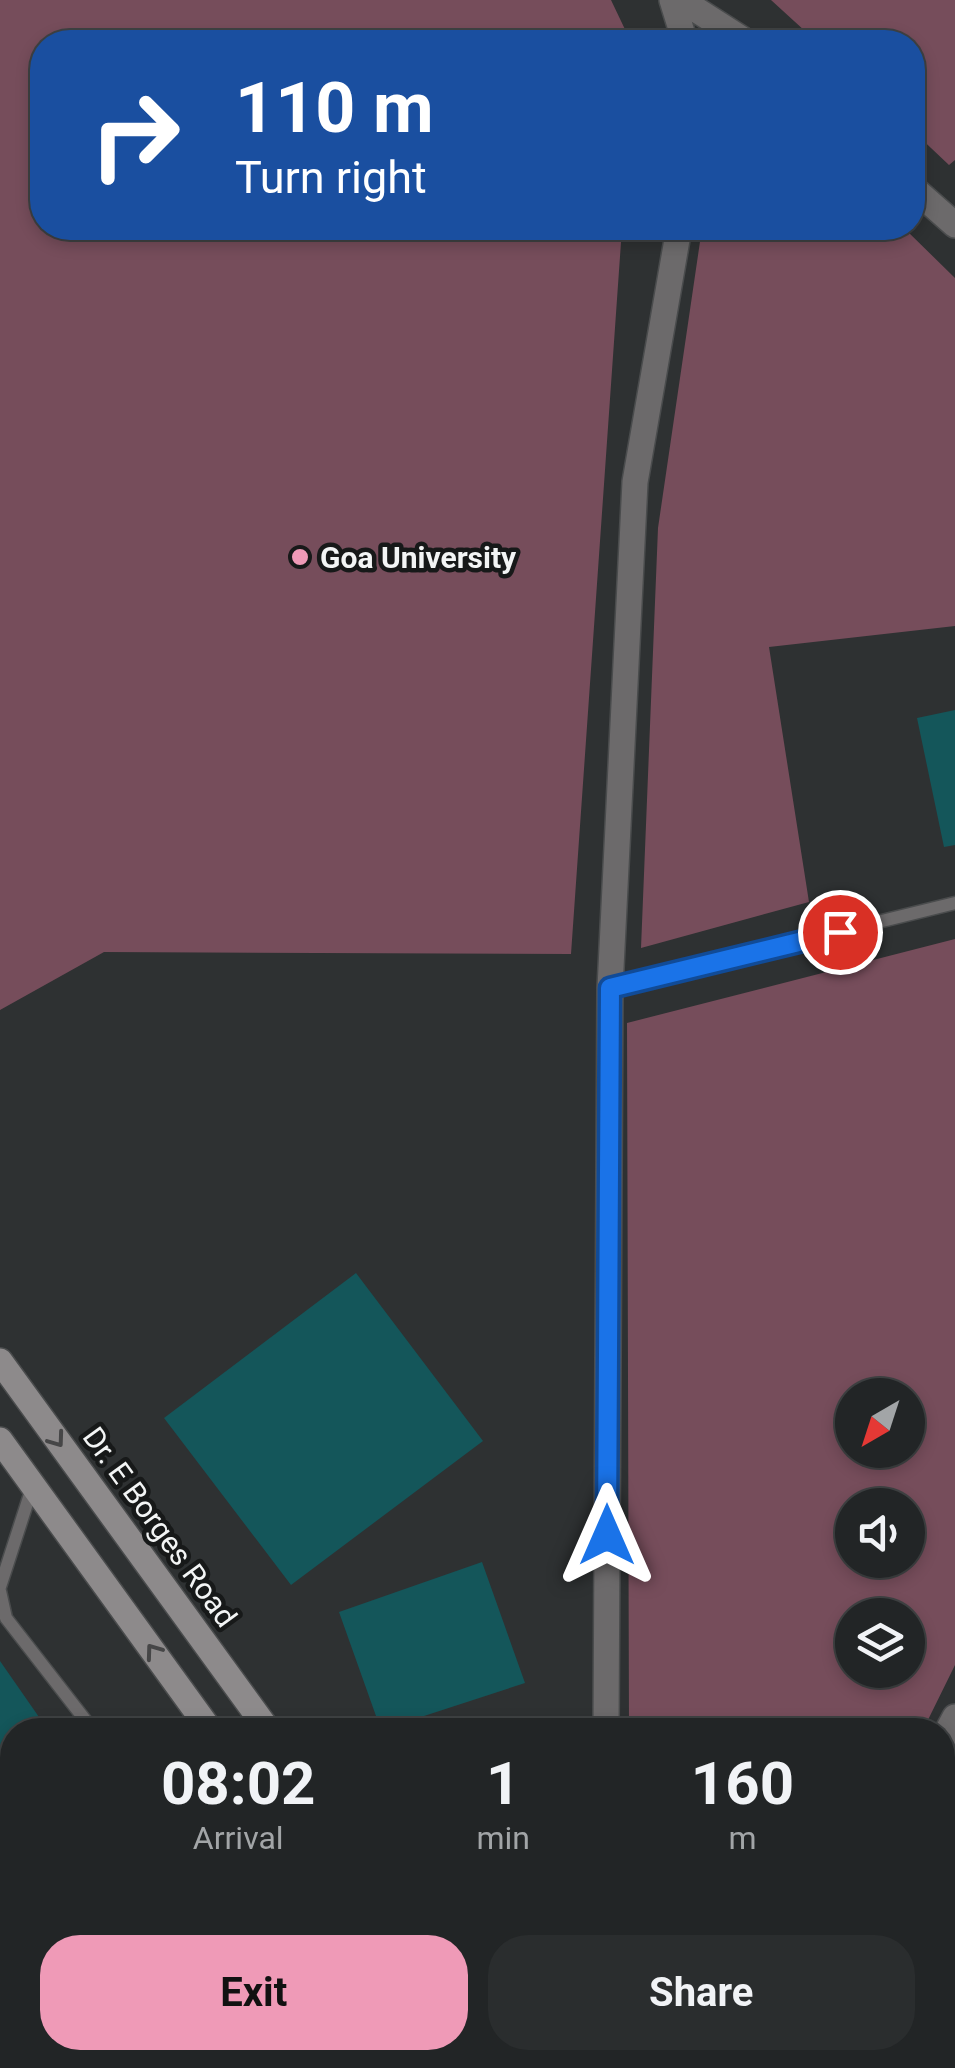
<!DOCTYPE html>
<html lang="en">
<head>
<meta charset="utf-8">
<style>
	body { margin:0; font-family:Roboto,sans-serif; background:#2a2d2e; color:#f1f3f6; height:100vh; display:flex; flex-direction:column; font-size:38px; white-space:nowrap }
	* { box-sizing:border-box; margin:0 }
	p { font-size:32px; color:#a2a5a7 }
	.icon { flex:none; width:55px; height:55px; fill:none; stroke:currentColor; stroke-width:2; stroke-linecap:round; stroke-linejoin:round }
	.map { position:relative; flex:1; overflow:hidden }
	.drawer { position:absolute; left:0px; top:1718px; width:955px; height:352px; display:flex; flex-direction:column; background:#222526; border-radius:40px 40px 0 0; box-shadow:0 5px 15px #0003,0 0 0 2px #3f4243 }
	.drawer>* { flex:none }
	.banner { position:absolute; left:30px; top:30px; width:895px; height:210px; border-radius:40px; box-shadow:0 5px 15px #0003,0 0 0 2px #3f4243; background:#1a4fa0; color:#fff; overflow:hidden }
	.needle { width:65px; rotate:219deg }
	.tools { position:absolute; left:835px; top:1378px; display:grid; gap:20px }
	.tools a { display:grid; place-items:center; width:90px; height:90px; border-radius:50%; background:#222526; box-shadow:0 5px 15px #0003,0 0 0 2px #3f4243; font-size:50px }
	.pin { position:absolute; display:grid; place-items:center; width:85px; height:85px; color:#fff; margin:-42px; border:5px solid #fff; border-radius:50%; box-shadow:0 2px 10px #0007 }
	.me { position:absolute; width:110px; margin:-55px; rotate:0deg; stroke-linejoin:round; filter:drop-shadow(0 0 8px #0008) }
	.turn { display:flex; align-items:center; gap:35px; height:210px; padding:0 40px; font-size:45px }
	.turn .icon { width:130px; height:130px; stroke-width:2.5 }
	.turn b { display:block; font-size:70px; line-height:85px }
	.eta { display:flex; justify-content:space-evenly; align-items:center; height:170px; text-align:center }
	.eta b { font-size:60px; font-weight:700; line-height:70px }
	.button { display:flex; gap:20px; margin-top:auto; padding:20px 40px }
	.button a { flex:1; height:115px; border-radius:40px; background:#ef9ab7; color:#111; font-size:40px; font-weight:700; line-height:115px; text-align:center }
	.button a+a { background:#2a2d2e; color:#f1f3f6 }
	.map>svg:first-child { display:block }
	.green { fill:#764d5b; fill-rule:evenodd }
	.building { fill:#14565a }
	.lines { fill:none; stroke-linecap:round; stroke-linejoin:round }
	.service-casing { stroke:#4a4c4d; stroke-width:15 }
	.minor-casing { stroke:#4a4c4d; stroke-width:28 }
	.secondary-casing { stroke:#4a4c4d; stroke-width:28 }
	.service { stroke:#6c6a6b; stroke-width:12 }
	.minor { stroke:#6c6a6b; stroke-width:25 }
	.secondary { stroke:#8d8a8b; stroke-width:25 }
	.oneway { stroke:#464647 }
	.route-casing { stroke:#114b97; stroke-width:25 }
	.route { stroke:#1a73e8; stroke-width:18 }
	.poi-dot { fill:#ef9ab7; stroke:#171919; stroke-width:4 }
	.labels { text-anchor:middle; dominant-baseline:central; stroke-width:9; stroke-linejoin:round; paint-order:stroke }
	.poi-label { font-size:30px; font-weight:bold; fill:#f3f5f5; stroke:#171919; text-anchor:start }
	.street-label { font-size:30px; fill:#f3f5f5; stroke:#171919 }
</style>
</head>
<body>
<div class="map">
<svg width="955" height="2068" viewBox="0 0 955 2068">
	<rect width="100%" height="100%" fill="#2e3132"/>
	<!-- green -->
	<path class="green" d="M0 0H611L631 42H42V228H622L571 954 104 952 0 1010Z
		M771 0H955V160L949 165 913 131 912 42H817Z
		M702 228H904L955 278V626L769 647 809 902 641 948 658 528Z
		M955 939V1665L923 1730H629L627 1023ZM908 1395V1450H852V1395ZM852 1505H908V1560H852ZM908 1615V1670H852V1615Z
		M637 2058H753L746 2068H638Z"/>
	<!-- building -->
	<path class="building" d="M955 710V845L944 847 917 718Z
		M356 1273 483 1441 291 1585 164 1418Z
		M482 1562 525 1683 381 1730 339 1612Z
		M0 1661 48 1730H12V1824L0 1833Z
		M12 1885V1997L0 2006V1894Z"/>
	<g class="lines">
		<defs>
			<path id="service" d="M610 988 955 903
				M0 1587 33 1485
				M0 1591 6 1618 93 1730
				M542 2058V2062L604 2063
				M195 2068 209 2058"/>
			<path id="minor" d="M672 0 685 42
				M681 0 742 39
				M912 187 955 225
				M606 1730 610 988 635 482 679 228
				M942 1741 955 1717
				M604 2058V2068
				M773 2068 779 2058"/>
			<path id="secondary" d="M0 1361 268 1730
				M0 1440 210 1730
				M450 2058 457 2068
				M507 2058 515 2068"/>
		</defs>
		<!-- service casing -->
		<use href="#service" class="service-casing"/>
		<!-- minor casing -->
		<use href="#minor" class="minor-casing"/>
		<!-- secondary casing -->
		<use href="#secondary" class="secondary-casing"/>
		<!-- service -->
		<use href="#service" class="service"/>
		<!-- minor -->
		<use href="#minor" class="minor"/>
		<!-- secondary -->
		<use href="#secondary" class="secondary"/>
	</g>
	<!-- one-way arrows -->
	<defs><path id="oneway-chevron" d="M-2-3.5L2.5 0L-2 3.5" fill="none" stroke-width="1.6" stroke-linecap="round" stroke-linejoin="round" transform="scale(2.5)"/></defs>
	<g class="oneway">
		<use href="#oneway-chevron" transform="translate(57 1440) rotate(54)"/>
		<use href="#oneway-chevron" transform="translate(153 1651) rotate(-126)"/>
	</g>
	<g class="lines">
		<defs>
			<path id="route" d="M607 1535 610 988 840 932"/>
		</defs>
		<!-- route casing -->
		<use href="#route" class="route-casing"/>
		<!-- route -->
		<use href="#route" class="route"/>
	</g>
	<!-- markers -->
	<circle class="poi-dot" cx="300" cy="557" r="10"/>
	<g class="labels">
		<!-- poi labels -->
		<g class="poi-label">
			<text x="320" y="557">Goa University</text>
		</g>
		<!-- street labels -->
		<g class="street-label">
			<text transform="translate(160 1527) rotate(54)">Dr. E Borges Road</text>
		</g>
	</g>
</svg>
<div class="tools">
<a><svg class="needle" viewBox="-14 -14 28 28"><path d="M0-13l5 13h-10z" fill="#e53935"/><path d="M0 13l5-13h-10z" fill="#a2a5a7"/></svg></a>
<a><svg class="icon" aria-label="sound" viewBox="0 0 24 24"><path d="M4 9h4l5-4v14l-5-4H4zM17 9q2 3 0 6"/></svg></a>
<a><svg class="icon" aria-label="layers" viewBox="0 0 24 24"><path d="M12 4l9 5-9 5-9-5zM3 14l9 5 9-5"/></svg></a>
</div>
<div class="pin" style="left:840px;top:932px;background:#d93025"><svg class="icon" aria-label="arrive" viewBox="0 0 24 24"><path d="M6 21V4h12l-3 4 3 4H6"/></svg></div>
<svg class="me" style="left:607px;top:1535px" viewBox="-20 -20 40 40"><path d="M0-17L14 15 0 8-14 15z" fill="#1a73e8" stroke="#fff" stroke-width="4"/></svg>
<div class="banner">
<div class="turn"><svg class="icon" aria-label="right" viewBox="0 0 24 24"><path d="M7 20v-9h11M14 6l5 5-5 5"/></svg><div><b>110 m</b>Turn right</div></div>
</div>
<section class="drawer">
<div class="eta">
<div><b>08:02</b><p>Arrival</p></div>
<div><b>1</b><p>min</p></div>
<div><b>160</b><p>m</p></div>
</div>
<div class="button"><a>Exit</a><a>Share</a></div>
</section>
</div>
</body>
</html>
